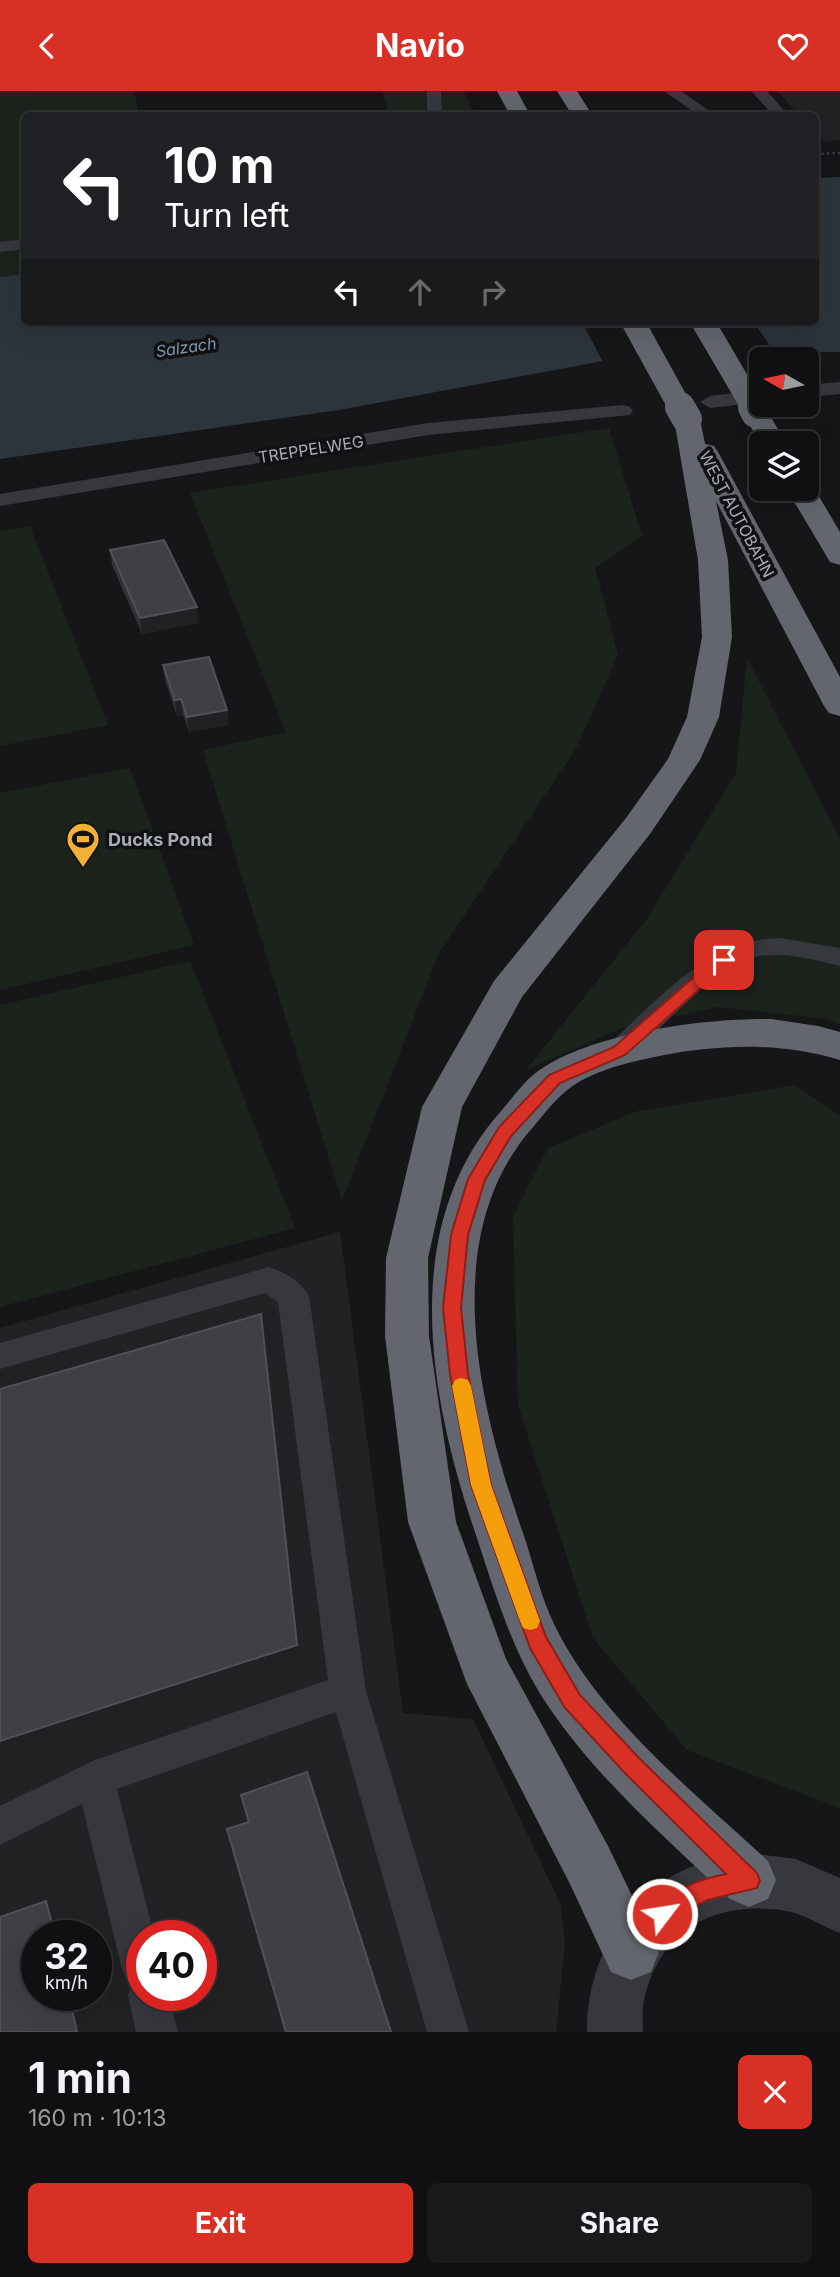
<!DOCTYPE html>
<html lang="en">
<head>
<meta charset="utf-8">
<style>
	body { margin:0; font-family:Inter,sans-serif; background:#19191b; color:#f1f3f6; height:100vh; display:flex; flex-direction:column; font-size:26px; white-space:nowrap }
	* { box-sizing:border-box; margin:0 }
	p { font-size:23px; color:#9c9d9f }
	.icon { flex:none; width:38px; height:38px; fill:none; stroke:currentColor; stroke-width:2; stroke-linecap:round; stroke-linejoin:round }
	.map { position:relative; height:1941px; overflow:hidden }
	.panel { display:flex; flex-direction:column; background:#101012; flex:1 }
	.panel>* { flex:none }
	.banner { position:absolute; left:21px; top:21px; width:798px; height:214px; border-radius:10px; box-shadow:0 7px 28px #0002,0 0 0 2px #303032; background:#202124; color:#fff; overflow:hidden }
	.needle { width:46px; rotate:279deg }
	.fabs { position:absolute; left:749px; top:256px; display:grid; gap:14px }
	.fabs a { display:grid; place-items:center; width:70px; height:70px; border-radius:10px; background:#101012; box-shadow:0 7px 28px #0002,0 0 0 2px #303032; font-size:35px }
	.speed { position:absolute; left:21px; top:1829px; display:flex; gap:14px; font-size:35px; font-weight:700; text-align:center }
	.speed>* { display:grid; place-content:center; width:91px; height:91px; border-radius:50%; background:#101012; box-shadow:0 7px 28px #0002,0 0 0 2px #303032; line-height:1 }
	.speed small { font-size:18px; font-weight:400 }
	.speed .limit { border:10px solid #d22; background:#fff; color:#111 }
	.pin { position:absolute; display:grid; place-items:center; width:60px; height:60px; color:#fff; margin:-30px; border-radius:14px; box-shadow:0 4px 10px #0006 }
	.me { position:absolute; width:77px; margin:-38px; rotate:59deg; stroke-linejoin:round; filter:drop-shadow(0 0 5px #0008) }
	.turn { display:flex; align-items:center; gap:24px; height:147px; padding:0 28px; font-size:32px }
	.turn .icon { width:91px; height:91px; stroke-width:2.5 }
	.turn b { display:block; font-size:49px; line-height:60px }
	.lanes { display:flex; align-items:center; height:66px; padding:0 28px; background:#0003; justify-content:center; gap:35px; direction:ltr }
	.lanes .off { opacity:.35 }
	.round { display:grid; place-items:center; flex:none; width:74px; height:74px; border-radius:10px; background:#19191b }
	.head { display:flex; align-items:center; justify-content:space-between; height:119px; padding:0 28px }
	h1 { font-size:42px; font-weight:700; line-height:52px }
	.cta { display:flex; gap:14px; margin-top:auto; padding:14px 28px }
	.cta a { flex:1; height:80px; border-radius:10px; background:#d93025; color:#fff; font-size:28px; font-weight:700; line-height:80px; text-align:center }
	.cta a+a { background:#19191b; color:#f1f3f6 }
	header { display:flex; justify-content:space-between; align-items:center; height:91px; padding:0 28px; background:#d93025; color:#fff; font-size:32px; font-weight:700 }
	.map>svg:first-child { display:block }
	.built { fill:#222225; fill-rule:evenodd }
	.green { fill:#1c231d }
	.water { fill:#2c353c }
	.pier { fill:#161618 }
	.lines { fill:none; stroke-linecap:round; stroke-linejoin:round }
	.path { stroke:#3d3f44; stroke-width:2.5; stroke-dasharray:2 3.5; stroke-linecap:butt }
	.service { fill:#37383d; fill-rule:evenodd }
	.tertiary { fill:#37383d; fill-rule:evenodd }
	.motorway { fill:#63666e; fill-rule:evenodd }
	.motorway-bridge-far1 { stroke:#63666e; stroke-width:23 }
	.motorway-bridge { stroke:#63666e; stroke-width:30 }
	.wall { fill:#323236 }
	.shaded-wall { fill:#212124 }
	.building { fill:#3f3f44; stroke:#4f5156; stroke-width:2 }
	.route { fill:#d93025; stroke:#8d1f18; stroke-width:2 }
	.slow { fill:#f59e0b }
	.labels { text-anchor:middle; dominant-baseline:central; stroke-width:7; stroke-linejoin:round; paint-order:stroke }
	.far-water-label { font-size:16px; font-style:italic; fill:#7f9bb3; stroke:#111113 }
	.far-street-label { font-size:16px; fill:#a8adb8; stroke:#111113 }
	.poi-label { font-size:18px; font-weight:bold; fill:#a8adb8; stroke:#111113; text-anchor:start }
</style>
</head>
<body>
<header><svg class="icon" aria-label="back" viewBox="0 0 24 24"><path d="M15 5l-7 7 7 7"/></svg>Navio<svg class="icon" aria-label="heart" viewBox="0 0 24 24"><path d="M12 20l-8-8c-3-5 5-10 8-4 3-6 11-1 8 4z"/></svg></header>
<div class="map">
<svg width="840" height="1941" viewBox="0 0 840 1941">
	<rect width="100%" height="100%" fill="#161618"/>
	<!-- built -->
	<path class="built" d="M777 0H840V49L824 51 816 42V24H799Z
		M340 1141 403 1622 473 1628 560 1812 565 1853 556 1941H0V1237ZM37 1844H96V1904H37ZM142 1844H201V1904H142Z"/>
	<!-- green -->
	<path class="green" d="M0 0H134L139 24H24V149L0 152Z
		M382 0H464L475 24H389Z
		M24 157V183L0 186V160Z
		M609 337 642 445 595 477 618 564 577 656 439 862 342 1110 203 659 286 641 190 402Z
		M30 435 108 634 0 655V440Z
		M747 567 840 748V933L827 928 718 916 622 937 526 979 647 828 736 682Z
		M130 677 194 854 0 899V702Z
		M190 870 295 1137 0 1216V914Z
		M795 994 840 1025V1717L687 1659 593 1547 518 1314 513 1125 548 1057 638 1020Z"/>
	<!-- water -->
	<path class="water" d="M840 86V261H772L603 270 339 319 0 368V186L24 183V231H816V87Z"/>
	<!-- pier -->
	<path class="pier" d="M582 231H754L776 264 604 273Z"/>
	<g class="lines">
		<!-- path -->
		<path class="path" d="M816 63 840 62"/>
		<!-- service -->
		<path class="service" d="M427 0H441L442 24H427Z
			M664 0H681L715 24H698Z
			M751 0H767L788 24H773Z
			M24 148V158L0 161V151Z
			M840 291V303L807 306V294Z
			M761 299V311L710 317 700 311 710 305Z
			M623 314 630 316 633 320 630 324 428 344 0 415V403L428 332Z
			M780 847 840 857V875C813 868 783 860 755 866 717 875 658 940 629 967L619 970 609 967 605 960 609 953C659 908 708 848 780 847Z
			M269 1176C284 1181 301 1190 309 1205L366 1600 469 1941H427L336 1621 117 1698 154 1844H142V1904H168L178 1941H136L128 1904 132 1894 128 1892 122 1878 82 1713 0 1754V1715L95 1669 328 1589 278 1211 265 1202 0 1278V1252Z"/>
		<!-- tertiary -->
		<path class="tertiary" d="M749 1762 796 1768 840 1787V1842C824 1836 807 1825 791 1821 721 1807 660 1835 644 1909 642 1919 643 1931 643 1941H587C587 1866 628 1796 702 1772 717 1767 734 1765 749 1762Z"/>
		<!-- motorway -->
		<path class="motorway" d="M497 0H517L530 24H510Z
			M557 0H577L592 24H572Z
			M756 314 765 316 786 352H761V354L743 322 747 316Z
			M687 320 696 322 700 328 705 353 714 355 718 361 840 586V625L829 622 824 615 716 410 728 469 732 546 719 626 700 669 650 743 522 906 462 1016 428 1167 429 1245 456 1431 506 1568 608 1755 659 1861 651 1881 631 1889 611 1881 570 1793 467 1593 408 1431 385 1245 386 1167 422 1016 494 890 626 727 668 668 687 626 702 546 698 469 674 328 678 322Z
			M807 390 814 397 840 441V474L830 471 786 397H807Z
			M771 928 818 935 840 941V969C780 951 720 953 659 965 629 971 590 980 566 1000 554 1010 544 1023 534 1035 435 1145 480 1320 524 1445 534 1475 541 1507 555 1535 600 1627 694 1701 768 1770L776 1789 768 1808 749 1816 730 1808C663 1744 589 1681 539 1601 508 1549 492 1492 473 1435 428 1301 399 1133 502 1019 515 1004 527 986 544 976 599 941 706 927 771 928Z"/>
		<!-- motorway-bridge-far1 -->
		<path class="motorway-bridge-far1" d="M633 231 681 318
			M703 231 754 318"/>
		<!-- motorway-bridge -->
		<path class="motorway-bridge" d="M680 316 687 328
			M753 316 756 322"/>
	</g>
	<!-- wall -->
	<path class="wall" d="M110 459 198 532 142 543 112 474Z
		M163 574 229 634 189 641 183 624 177 625 165 589Z
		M241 1704 391 1941H285L228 1745 227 1738 248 1731Z"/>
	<!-- shaded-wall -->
	<path class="shaded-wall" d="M197 516 198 532 142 543 140 527Z
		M181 608 183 624 177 625 175 609Z
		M227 619 229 634 189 641 187 626Z
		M297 1554 299 1573 0 1671V1650Z
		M46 1810 52 1827 56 1844H55Z
		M69 1904H71L79 1941H77Z"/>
	<!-- building -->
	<path class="building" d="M164 449 197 516 140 527 110 459Z
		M209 566 227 619 187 626 181 608 175 609 163 574Z
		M261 1223 297 1554 0 1650V1298Z
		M307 1681 391 1941H286L227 1738 249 1731 241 1704Z
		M46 1810 55 1844H37V1904H69L77 1941H0V1826Z"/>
	<!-- route -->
	<path class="route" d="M724 864 731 869 729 872 625 964 560 992 511 1045 485 1089 468 1144 461 1217 468 1283 491 1394 546 1546 580 1604 639 1667 757 1782 760 1790 757 1797 707 1809 662 1834 654 1831 651 1823C660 1801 705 1787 726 1783L624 1681 565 1617 530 1557 471 1394 450 1283 443 1217 451 1144 468 1088 499 1036 549 984 614 956 718 865Z"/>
	<!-- slow -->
	<path class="slow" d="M461 1287 468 1289 471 1295 491 1394 540 1530 537 1537 530 1539 523 1537 520 1530 471 1394 452 1295 455 1289Z"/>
	<!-- icons -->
	<defs>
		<symbol id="stadium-pin" viewBox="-11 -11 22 30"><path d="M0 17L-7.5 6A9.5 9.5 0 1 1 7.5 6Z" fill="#f2b134" stroke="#111113"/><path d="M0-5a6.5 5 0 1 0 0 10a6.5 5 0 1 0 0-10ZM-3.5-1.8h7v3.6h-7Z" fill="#111"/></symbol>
	</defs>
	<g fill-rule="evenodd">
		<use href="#stadium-pin" x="64" y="729" width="38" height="52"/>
	</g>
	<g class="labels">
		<!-- far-water labels -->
		<g class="far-water-label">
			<text transform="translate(186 256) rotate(-8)">Salzach</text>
		</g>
		<!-- far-street labels -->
		<g class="far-street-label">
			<text transform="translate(311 358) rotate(-9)">TREPPELWEG</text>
			<text transform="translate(737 423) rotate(62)">WEST AUTOBAHN</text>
		</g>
		<!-- poi labels -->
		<g class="poi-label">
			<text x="108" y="748">Ducks Pond</text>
		</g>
	</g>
</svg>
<div class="fabs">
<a><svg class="needle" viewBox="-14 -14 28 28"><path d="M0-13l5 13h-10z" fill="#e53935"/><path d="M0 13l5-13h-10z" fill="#9c9d9f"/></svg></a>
<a><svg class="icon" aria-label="layers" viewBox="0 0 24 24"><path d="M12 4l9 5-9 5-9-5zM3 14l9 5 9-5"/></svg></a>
</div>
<div class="speed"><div>32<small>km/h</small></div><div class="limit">40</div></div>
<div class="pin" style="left:724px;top:869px;background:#d93025"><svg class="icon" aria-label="arrive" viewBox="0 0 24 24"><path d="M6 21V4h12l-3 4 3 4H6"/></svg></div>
<svg class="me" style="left:662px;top:1823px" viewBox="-20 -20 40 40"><circle r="17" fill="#d93025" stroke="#fff" stroke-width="3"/><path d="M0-11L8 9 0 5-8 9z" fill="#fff"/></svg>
<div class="banner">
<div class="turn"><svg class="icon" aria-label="left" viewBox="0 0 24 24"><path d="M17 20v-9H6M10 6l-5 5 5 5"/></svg><div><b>10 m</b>Turn left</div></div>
<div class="lanes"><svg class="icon" aria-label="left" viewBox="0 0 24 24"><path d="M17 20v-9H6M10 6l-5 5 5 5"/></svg><svg class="icon off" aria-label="ahead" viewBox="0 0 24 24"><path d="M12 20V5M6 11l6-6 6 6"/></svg><svg class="icon off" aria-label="right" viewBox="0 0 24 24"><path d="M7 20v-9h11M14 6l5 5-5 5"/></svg></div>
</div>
</div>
<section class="panel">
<div class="head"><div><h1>1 min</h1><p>160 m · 10:13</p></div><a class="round" style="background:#d93025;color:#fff"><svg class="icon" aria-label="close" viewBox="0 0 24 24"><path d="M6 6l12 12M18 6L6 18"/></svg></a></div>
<div class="cta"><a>Exit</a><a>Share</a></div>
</section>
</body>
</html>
